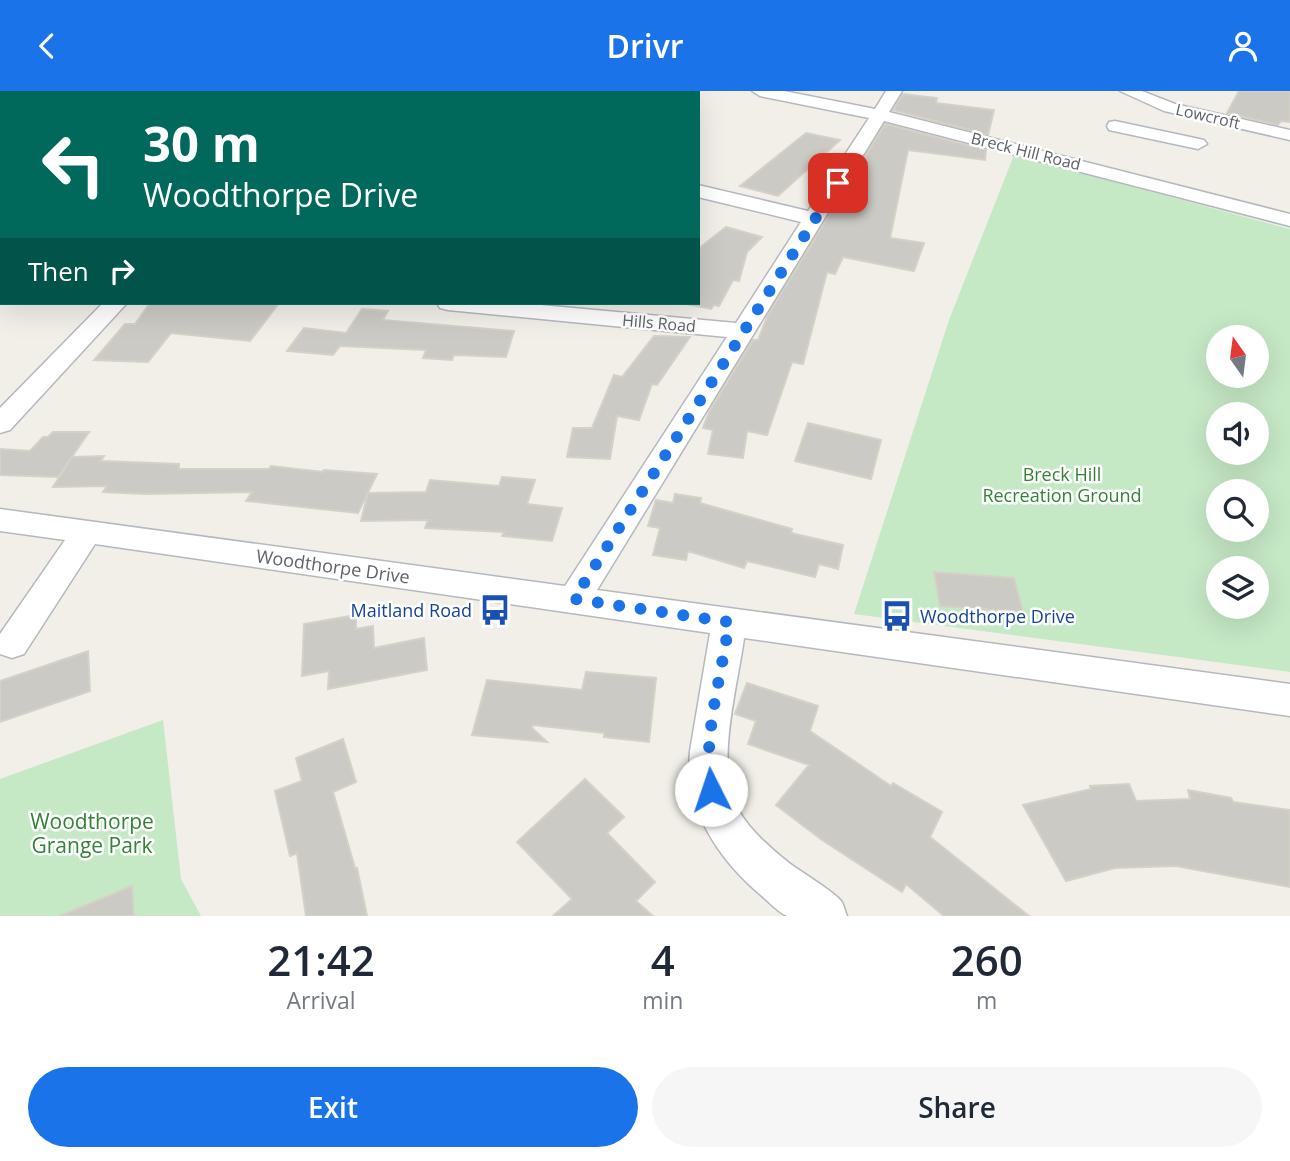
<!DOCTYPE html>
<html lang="en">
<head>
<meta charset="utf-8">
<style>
	body { margin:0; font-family:"Open Sans",sans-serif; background:#f6f6f7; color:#1f2937; height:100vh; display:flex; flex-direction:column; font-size:26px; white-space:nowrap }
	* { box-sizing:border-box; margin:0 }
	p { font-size:23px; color:#747a83 }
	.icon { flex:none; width:38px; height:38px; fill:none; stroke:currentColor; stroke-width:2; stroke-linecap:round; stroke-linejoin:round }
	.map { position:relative; height:825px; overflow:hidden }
	.details { display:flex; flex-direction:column; background:#fff; flex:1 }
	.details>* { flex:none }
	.banner { position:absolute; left:0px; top:0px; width:700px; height:214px; box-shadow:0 7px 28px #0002; background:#00695c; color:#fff; overflow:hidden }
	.needle { width:46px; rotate:346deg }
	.controls { position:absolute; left:1206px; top:234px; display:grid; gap:14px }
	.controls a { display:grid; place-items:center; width:63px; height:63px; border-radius:50%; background:#fff; box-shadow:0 7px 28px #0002; font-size:35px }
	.pin { position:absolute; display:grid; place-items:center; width:60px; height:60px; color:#fff; margin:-30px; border-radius:14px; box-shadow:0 4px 10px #0006 }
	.me { position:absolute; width:77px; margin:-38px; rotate:356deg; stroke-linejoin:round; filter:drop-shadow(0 0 5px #0008) }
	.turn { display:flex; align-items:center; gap:24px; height:147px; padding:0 28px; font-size:32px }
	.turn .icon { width:91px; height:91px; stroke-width:2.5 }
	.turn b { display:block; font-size:49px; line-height:60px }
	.then { display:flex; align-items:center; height:66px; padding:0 28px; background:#0003; gap:14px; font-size:26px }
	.eta { display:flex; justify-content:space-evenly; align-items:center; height:119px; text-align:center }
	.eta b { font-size:42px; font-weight:600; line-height:49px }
	.cta { display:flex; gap:14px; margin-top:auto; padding:14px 28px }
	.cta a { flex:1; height:80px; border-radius:42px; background:#1a73e8; color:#fff; font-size:28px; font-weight:600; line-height:80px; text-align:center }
	.cta a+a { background:#f6f6f7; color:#1f2937 }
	header { display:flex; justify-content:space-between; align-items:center; height:91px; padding:0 28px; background:#1a73e8; color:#fff; font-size:32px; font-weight:600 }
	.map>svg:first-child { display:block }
	.green { fill:#c5e8c5; fill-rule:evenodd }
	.building { fill:#cccac5; stroke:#d6d1c6; stroke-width:2 }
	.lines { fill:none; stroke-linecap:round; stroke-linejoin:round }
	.minor-casing { stroke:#b5b8bc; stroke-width:3 }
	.minor { fill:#fff; fill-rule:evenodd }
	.route { stroke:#1a73e8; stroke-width:12; stroke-dasharray:0 21.6 }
	.labels { text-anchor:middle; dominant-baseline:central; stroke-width:5; stroke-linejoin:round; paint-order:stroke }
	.far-street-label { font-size:16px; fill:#5f6368; stroke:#fff }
	.park-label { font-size:18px; fill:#348238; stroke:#fff }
	.street-label { font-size:18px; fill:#5f6368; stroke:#fff }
	.transit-label { font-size:18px; fill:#164399; stroke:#fff; text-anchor:end }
	.near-park-label { font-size:21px; fill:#348238; stroke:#fff }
</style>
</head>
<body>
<header><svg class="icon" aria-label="back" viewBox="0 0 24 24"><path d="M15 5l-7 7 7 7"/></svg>Drivr<svg class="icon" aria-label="person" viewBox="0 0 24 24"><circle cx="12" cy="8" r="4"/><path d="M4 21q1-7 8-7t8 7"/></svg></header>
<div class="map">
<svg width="1290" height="825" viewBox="0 0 1290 825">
	<rect width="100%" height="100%" fill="#f1efe8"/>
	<!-- green -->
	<path class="green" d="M1014 64 1290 138V581L854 523 949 229ZM1218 247H1256V285H1218ZM1218 324H1256V362H1218ZM1218 401H1256V439H1218ZM1218 478H1256V516H1218Z
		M163 629 181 788 201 825H0V688Z"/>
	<!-- building -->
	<path class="building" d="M1239 0H1290V31L1281 30 1278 34 1227 22Z
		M903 3 937 7 936 12 994 19 988 44 893 19Z
		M885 33 986 59 985 69 908 59 890 147 924 152 914 180 843 166 835 183 827 181 803 273 792 271 767 344 747 340 743 367 708 363 713 339 703 337 709 321 753 249H758L768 224Z
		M806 42 840 49 778 105 740 95Z
		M726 136 762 146 747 161 739 190 733 189 719 215 714 214 711 218 686 213 698 212V158Z
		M150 212H279L250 250 171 242 148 271 94 269 125 233H135Z
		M362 218 388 220 383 229 514 240 506 266 454 264 452 269 423 267 426 259 340 255 333 264 287 260 304 237 346 242Z
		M654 245 690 246 657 294 652 293 639 329 617 325 610 368 567 366 573 337H592L614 284 622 286Z
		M808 332 881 349 871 388 795 370Z
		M53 341H89L58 386 0 384V358L30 360 43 346H48Z
		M104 365 101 370 179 373V378H269L271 375 323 381 324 379 377 383 358 422 246 410 252 401 146 403 103 401 107 395 53 396 72 366Z
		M502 386 535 389 527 413 562 417 552 450 502 445 504 441 425 437 428 429 361 430 368 402 426 401 430 389 499 395Z
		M675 403 701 407 700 412 792 438 791 442 843 454 838 478 819 473 815 486 747 470 744 477 688 460 686 469 653 464 660 437 648 435 656 409 673 412Z
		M934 481 1014 487 1023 521 940 515Z
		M356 524V538L373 535 374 557 424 547 427 579 328 598 329 580 302 585 304 533Z
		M88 560 90 600 0 631V590Z
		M586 581 656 587 649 651 604 646V642L533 634 532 637 547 651 472 644 487 589 582 599Z
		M747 592 818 615 810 640 891 695 893 692 942 721 930 746 1029 825H944L906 793 902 801 822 749 776 714 809 674 748 653 756 630 735 623Z
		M343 648 356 691 333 701 355 777H357L367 825H306L297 762 290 765 275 700 302 690 296 667Z
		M585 688 624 726 607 742 655 791 636 810 653 825H553L572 808 517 751Z
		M1129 693 1136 710 1190 708 1188 699 1231 707 1233 711 1290 719V796L1176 775 1115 777 1066 790 1023 714 1091 698 1090 695Z
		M132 795 134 825H60Z"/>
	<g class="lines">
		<defs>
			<path id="minor" d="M30 0H46L28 2Z
				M307 0H323V2H307Z
				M752 0H784L875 18 886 0H902L889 21 1290 123V135L884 30 597 499 1290 593V625L744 547C738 592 718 664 733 707 742 733 768 755 789 772 801 781 833 800 841 810 844 814 845 821 847 825 833 825 799 825 787 825 778 821 769 811 762 805 719 769 684 718 690 660L710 542 95 453 24 563 12 567 0 563V543L65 449 0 440V418L565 495 727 246 448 219 440 217 437 212H519L736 232 801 131 698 106V94L808 120 869 27 760 5Z
				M1120 0H1142L1175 13 1290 39V49L1164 20Z
				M2 19V30H0V20Z
				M1115 30 1204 49 1207 53 1198 58 1109 39 1107 35 1109 31Z
				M0 48H2L0 59Z
				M103 212H127L10 339 0 342V317Z"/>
		</defs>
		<!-- minor casing -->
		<use href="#minor" class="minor-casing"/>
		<!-- minor -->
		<use href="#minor" class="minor"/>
	</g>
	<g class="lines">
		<!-- route -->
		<path class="route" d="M711 699C702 647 722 584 729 531L574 508 838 92"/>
	</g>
	<!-- icons -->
	<defs>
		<symbol id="bus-bare" viewBox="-9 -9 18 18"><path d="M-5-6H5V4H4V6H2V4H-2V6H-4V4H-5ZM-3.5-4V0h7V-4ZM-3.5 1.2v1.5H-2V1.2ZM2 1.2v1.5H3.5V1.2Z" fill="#1a4fb4" stroke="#fff" stroke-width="2.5" paint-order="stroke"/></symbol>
	</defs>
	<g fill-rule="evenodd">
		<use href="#bus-bare" x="473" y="497" width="44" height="44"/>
		<use href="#bus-bare" x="875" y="503" width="44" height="44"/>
	</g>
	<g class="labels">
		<!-- far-street labels -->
		<g class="far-street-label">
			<text transform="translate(1208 25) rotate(13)">Lowcroft</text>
			<text transform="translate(1026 60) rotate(14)">Breck Hill Road</text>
			<text transform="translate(659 232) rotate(5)">Hills Road</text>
		</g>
		<!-- park labels -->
		<g class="park-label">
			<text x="1062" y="383">Breck Hill<tspan x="1062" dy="21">Recreation Ground</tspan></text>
		</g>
		<!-- street labels -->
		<g class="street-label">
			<text transform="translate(333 475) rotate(8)">Woodthorpe Drive</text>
		</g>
		<!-- transit labels -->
		<g class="transit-label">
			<text x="472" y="519">Maitland Road</text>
			<text x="920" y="525" text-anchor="start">Woodthorpe Drive</text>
		</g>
		<!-- near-park labels -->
		<g class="near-park-label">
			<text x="92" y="730">Woodthorpe<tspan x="92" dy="24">Grange Park</tspan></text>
		</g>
	</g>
</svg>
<div class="controls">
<a><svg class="needle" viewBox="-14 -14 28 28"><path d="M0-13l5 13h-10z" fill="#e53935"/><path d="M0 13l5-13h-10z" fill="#747a83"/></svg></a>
<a><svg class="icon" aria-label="sound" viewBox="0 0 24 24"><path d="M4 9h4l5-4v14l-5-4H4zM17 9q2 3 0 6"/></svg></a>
<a><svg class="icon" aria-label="search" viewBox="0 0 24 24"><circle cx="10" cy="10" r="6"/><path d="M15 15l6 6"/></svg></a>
<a><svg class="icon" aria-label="layers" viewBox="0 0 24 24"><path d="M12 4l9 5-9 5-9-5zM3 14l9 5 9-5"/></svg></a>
</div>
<div class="pin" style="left:838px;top:92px;background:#d93025"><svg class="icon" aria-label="arrive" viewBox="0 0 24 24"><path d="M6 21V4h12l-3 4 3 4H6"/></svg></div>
<svg class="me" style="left:711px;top:699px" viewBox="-20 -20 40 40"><circle r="19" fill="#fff"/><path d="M0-13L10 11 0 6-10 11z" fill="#1a73e8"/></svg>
<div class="banner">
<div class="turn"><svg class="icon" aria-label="left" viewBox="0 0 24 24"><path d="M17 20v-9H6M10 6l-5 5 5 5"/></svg><div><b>30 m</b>Woodthorpe Drive</div></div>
<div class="then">Then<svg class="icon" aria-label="right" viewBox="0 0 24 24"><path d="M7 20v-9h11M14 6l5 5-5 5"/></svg></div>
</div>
</div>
<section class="details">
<div class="eta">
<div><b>21:42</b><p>Arrival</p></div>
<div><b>4</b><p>min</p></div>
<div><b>260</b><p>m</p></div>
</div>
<div class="cta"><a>Exit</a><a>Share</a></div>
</section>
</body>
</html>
